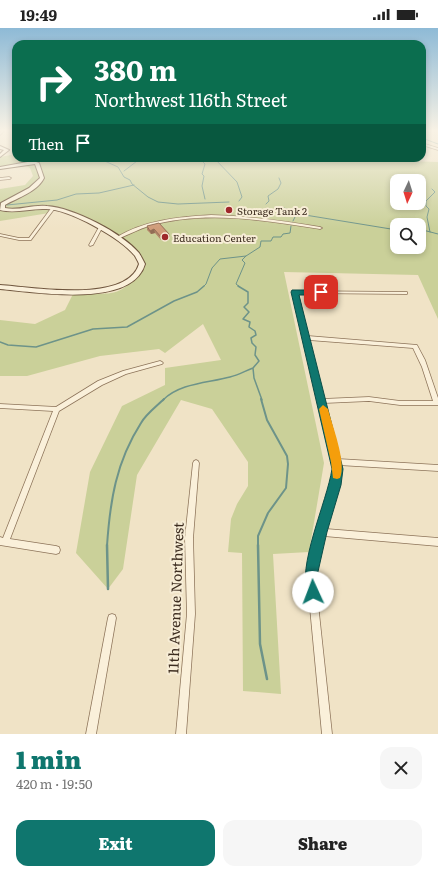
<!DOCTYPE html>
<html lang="en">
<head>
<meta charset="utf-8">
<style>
	body { margin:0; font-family:Literata,serif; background:#f6f6f6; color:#222; height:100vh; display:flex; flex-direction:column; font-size:15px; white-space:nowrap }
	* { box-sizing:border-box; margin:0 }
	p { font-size:13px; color:#767676 }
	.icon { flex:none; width:22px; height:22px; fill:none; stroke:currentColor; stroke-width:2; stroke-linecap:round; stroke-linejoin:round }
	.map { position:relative; height:706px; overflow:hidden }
	.sheet { display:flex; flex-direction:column; background:#fff; flex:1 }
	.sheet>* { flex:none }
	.hud { position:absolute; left:12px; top:12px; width:414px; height:122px; border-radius:12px; box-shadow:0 2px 6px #0003; background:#0b6e4f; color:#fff; overflow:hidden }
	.needle { width:26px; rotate:184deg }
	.fabs { position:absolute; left:390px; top:146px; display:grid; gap:8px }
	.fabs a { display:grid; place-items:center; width:36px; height:36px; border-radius:8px; background:#fff; box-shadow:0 2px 6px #0003; font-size:20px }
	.pin { position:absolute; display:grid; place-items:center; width:34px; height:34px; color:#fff; margin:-17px; border-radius:8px; box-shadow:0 2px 6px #0006 }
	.me { position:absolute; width:44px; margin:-22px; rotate:358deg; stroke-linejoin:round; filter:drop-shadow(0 0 3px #0008) }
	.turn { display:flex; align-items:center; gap:14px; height:84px; padding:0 16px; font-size:18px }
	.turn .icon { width:52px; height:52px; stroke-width:2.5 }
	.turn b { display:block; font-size:28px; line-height:34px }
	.then { display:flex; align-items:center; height:38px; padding:0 16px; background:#0003; gap:8px; font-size:15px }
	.round { display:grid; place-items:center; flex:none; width:42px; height:42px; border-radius:12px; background:#f6f6f6 }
	.overview { display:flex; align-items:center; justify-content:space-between; height:68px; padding:0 16px }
	h1 { font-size:24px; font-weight:800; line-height:30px; color:#0f766e }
	.button { display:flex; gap:8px; margin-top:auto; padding:8px 16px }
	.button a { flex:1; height:46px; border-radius:12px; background:#0f766e; color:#fff; font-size:16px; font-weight:800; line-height:46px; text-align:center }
	.button a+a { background:#f6f6f6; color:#222 }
	.status { display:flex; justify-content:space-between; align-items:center; height:28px; padding:0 20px; background:#fff; direction:ltr }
	.status svg { height:11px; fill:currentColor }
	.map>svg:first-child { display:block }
	.green { fill:#cad099; fill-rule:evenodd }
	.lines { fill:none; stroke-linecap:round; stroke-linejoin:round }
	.stream-far3 { stroke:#6d9389; stroke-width:1 }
	.stream-far2 { stroke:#6d9389; stroke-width:1.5 }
	.stream-far1 { stroke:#6d9389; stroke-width:2 }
	.stream { stroke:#6d9389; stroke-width:2.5 }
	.street-casing { stroke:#8d745a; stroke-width:1.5 }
	.secondary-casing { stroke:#6f553d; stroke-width:2 }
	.street { fill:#faf0da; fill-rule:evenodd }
	.secondary { fill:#faf0da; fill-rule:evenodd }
	.wall { fill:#b38669 }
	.shaded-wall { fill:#926d55 }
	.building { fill:#d09c7a; stroke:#926d55 }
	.route { fill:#0f766e; stroke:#0a4d48 }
	.slow { fill:#f59e0b }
	.poi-dot { fill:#9f272b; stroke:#f7edd6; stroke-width:1.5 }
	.labels { text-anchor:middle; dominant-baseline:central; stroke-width:4; stroke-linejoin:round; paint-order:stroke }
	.far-poi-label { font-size:10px; fill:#3c2c1f; stroke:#f7edd6; text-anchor:start }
	.near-street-label { font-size:14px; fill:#3c2c1f; stroke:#f7edd6 }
</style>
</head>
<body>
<div class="status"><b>19:49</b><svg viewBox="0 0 49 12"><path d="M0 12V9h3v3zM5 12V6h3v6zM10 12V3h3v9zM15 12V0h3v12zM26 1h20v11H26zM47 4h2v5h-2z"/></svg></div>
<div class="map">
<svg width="438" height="706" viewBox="0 0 438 706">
	<rect width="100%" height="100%" fill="#f0e3c6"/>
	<!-- green -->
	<path class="green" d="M16 126V130H312L438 134V291L418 247 284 244 324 435 309 524 273 526 281 666 243 663 242 525 228 524 231 491 237 476 248 458V434L212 381 181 372 137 447 123 541 108 561 76 525 90 444 122 378 165 357V340L221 332 203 296 165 325 159 321 100 328 27 348H0V292L35 296 65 282 74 264C110 266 124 272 142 236L125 214 73 186 53 180 49 185 0 193V161L25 157 33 148 30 140 24 137 0 141V129ZM397 153H419V175H397ZM397 197H419V219H397Z"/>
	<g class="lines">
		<!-- stream-far3 -->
		<path class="stream-far3" d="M422 110 438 116
			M98 130 118 139 124 149 130 152 132 156 148 169 158 174 178 176 229 174
			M199 130 205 136 202 146 204 148 202 158 205 171
			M214 130 237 154 242 169 239 173
			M124 143 141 130
			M266 176 269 173 268 168 278 161 281 155 279 150
			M7 177 57 172 76 166 99 165 134 157
			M284 180 299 186 397 202
			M293 193 297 185
			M419 201 438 206
			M430 204 427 189 429 181 426 178V173L435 164 432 161
			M203 259 206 256 212 240 220 231 246 228 260 219 261 213H271L273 209H281L283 206 290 205 291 198
			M240 259 236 256 245 235 242 232 246 228"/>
		<!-- stream-far2 -->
		<path class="stream-far2" d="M238 258 248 264V275L244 279 249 284 243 291 250 294 249 299 255 303 256 307 251 310 252 315 256 319 255 327 259 333 253 340 254 350 262 372
			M0 314 8 317 36 319 93 301 127 299 174 273 197 264 204 258
			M163 372C180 355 208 355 230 349 238 347 245 343 253 340"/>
		<!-- stream-far1 -->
		<path class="stream-far1" d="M107 518C110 473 116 434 141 395 146 386 157 378 164 371
			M258 518V508L268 485 286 460 288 436 287 428 267 392 261 371"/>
		<!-- stream -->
		<path class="stream" d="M107 517 108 561
			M258 517 260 616 267 651"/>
		<defs>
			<path id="street" d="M2 102H5L0 107V104Z
				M422 115 438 120V122L422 117Z
				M9 149 11 150 10 151 0 152V150Z
				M52 179 55 180 31 212H19L0 208V206L19 210H29Z
				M211 187C248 188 284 193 320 199L322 200 320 201C264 192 204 182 149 198 139 201 130 206 120 210L117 209C145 192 178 189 211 187Z
				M99 199 102 200 93 217 90 218 89 217Z
				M293 263 407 264V266H405L298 265 308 308 417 317 425 332 438 370V377H400L369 373 324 375 338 431 438 437V443L339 437C343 453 330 485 326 501L438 510V518L324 508 315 548 332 706H322L307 548 317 504 332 457 334 441 293 264ZM309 312 413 320 422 339 433 373H400L369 369 323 371Z
				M160 333 162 334 163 335 162 336 126 346 102 357 59 383 10 511 56 518 59 519 60 522 59 525 56 526 0 517V509L3 510 53 383 0 380V376L56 379 98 353 123 343Z
				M196 432 198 433 199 435 193 510 195 586 186 706H176L187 586 185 510 193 435 194 433Z
				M112 586 115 587 116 590 96 706H86L108 590 109 587Z"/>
			<path id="secondary" d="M0 118 9 122 0 129V126L4 122 0 121Z
				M33 133 39 135 44 150C37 164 19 169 5 177V180C19 183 33 176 47 178 74 180 122 205 139 225 141 228 143 232 145 236 132 281 35 264 0 261V257C32 259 127 276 139 236 138 233 136 230 135 228 121 210 69 181 46 181 30 180 16 186 0 182L1 175 29 160 40 150 35 136 0 141V139Z"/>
		</defs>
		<!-- street casing -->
		<use href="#street" class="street-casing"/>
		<!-- secondary casing -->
		<use href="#secondary" class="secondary-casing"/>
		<!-- street -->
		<use href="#street" class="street"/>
		<!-- secondary -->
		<use href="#secondary" class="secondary"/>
	</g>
	<!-- wall -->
	<path class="wall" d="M147 198 169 206 170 209 161 212 155 205 151 206 147 202Z"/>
	<!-- shaded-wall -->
	<path class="shaded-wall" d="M154 201 155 205 151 206 150 203Z
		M169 206 170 209 161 212V209Z"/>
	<!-- building -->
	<path class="building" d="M159 195 169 206 161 209 154 201 150 203 147 198Z"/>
	<!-- sky -->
	<linearGradient id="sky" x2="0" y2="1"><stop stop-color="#8ebad6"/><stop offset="0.51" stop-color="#f8f2e5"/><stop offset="1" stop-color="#f8f2e5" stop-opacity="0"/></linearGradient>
	<rect width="438" height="201" fill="url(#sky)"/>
	<!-- route -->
	<path class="route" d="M292 262H321L324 264 321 267H299L343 441 341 457 327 504 317 548 319 564 317 568 313 570 308 568C296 539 327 474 332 441L291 264Z"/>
	<!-- slow -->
	<path class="slow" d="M323 377 328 381C332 397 347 435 340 450L337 451 333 450 331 434 319 381Z"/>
	<!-- markers -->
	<g class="poi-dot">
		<circle cx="229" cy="182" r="4"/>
		<circle cx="165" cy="209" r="4"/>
	</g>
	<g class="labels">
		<!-- far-poi labels -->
		<g class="far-poi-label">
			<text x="237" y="182">Storage Tank 2</text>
			<text x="173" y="209">Education Center</text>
		</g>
		<!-- near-street labels -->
		<g class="near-street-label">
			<text transform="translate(175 570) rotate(-88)">11th Avenue Northwest</text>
		</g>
	</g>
</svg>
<div class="fabs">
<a><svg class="needle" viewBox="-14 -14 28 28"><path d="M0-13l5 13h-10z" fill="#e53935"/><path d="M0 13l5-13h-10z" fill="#767676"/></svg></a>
<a><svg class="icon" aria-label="search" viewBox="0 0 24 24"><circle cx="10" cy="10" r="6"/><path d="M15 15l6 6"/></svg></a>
</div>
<div class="pin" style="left:321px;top:264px;background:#d93025"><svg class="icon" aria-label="arrive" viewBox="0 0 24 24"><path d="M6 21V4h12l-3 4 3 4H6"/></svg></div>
<svg class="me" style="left:313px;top:564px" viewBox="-20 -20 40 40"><circle r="19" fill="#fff"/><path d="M0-13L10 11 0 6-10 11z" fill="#0f766e"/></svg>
<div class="hud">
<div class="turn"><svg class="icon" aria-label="right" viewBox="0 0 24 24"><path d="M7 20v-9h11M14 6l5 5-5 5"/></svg><div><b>380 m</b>Northwest 116th Street</div></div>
<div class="then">Then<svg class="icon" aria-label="arrive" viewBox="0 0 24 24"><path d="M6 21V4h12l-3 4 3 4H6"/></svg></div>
</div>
</div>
<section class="sheet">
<div class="overview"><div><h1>1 min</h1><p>420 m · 19:50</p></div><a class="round"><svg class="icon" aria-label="close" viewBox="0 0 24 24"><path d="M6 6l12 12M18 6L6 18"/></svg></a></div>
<div class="button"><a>Exit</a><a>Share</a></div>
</section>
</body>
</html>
